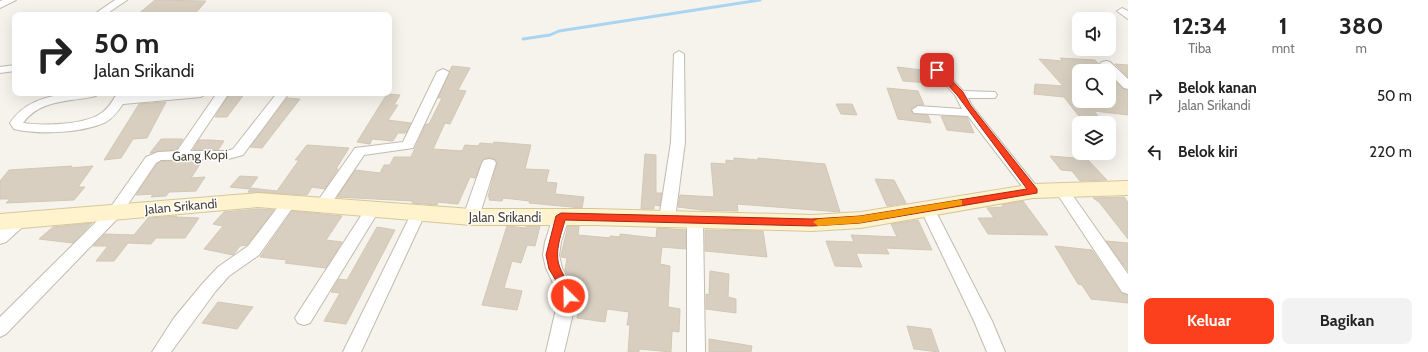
<!DOCTYPE html>
<html lang="id">
<head>
<meta charset="utf-8">
<style>
	body { margin:0; font-family:Cabin,sans-serif; background:#f2f2f2; color:#222; height:100vh; display:flex; flex-direction:column; font-size:15px; white-space:nowrap }
	* { box-sizing:border-box; margin:0 }
	p { font-size:13px; color:#767676 }
	.icon { flex:none; width:22px; height:22px; fill:none; stroke:currentColor; stroke-width:2; stroke-linecap:round; stroke-linejoin:round }
	.map { position:relative; flex:1; overflow:hidden }
	.side { display:flex; flex-direction:column; background:#fff; width:300px }
	.side>* { flex:none }
	.top-card { position:absolute; left:12px; top:12px; width:380px; height:84px; border-radius:8px; box-shadow:0 4px 16px #0002; background:#fff; color:#222; overflow:hidden }
	.fabs { position:absolute; left:1072px; top:12px; display:grid; gap:8px }
	.fabs a { display:grid; place-items:center; width:44px; height:44px; border-radius:8px; background:#fff; box-shadow:0 4px 16px #0002; font-size:20px }
	.pin { position:absolute; display:grid; place-items:center; width:34px; height:34px; color:#fff; margin:-17px; border-radius:8px; box-shadow:0 2px 6px #0006 }
	.me { position:absolute; width:44px; margin:-22px; rotate:337deg; stroke-linejoin:round; filter:drop-shadow(0 0 3px #0008) }
	.turn { display:flex; align-items:center; gap:14px; height:84px; padding:0 16px; font-size:18px }
	.turn .icon { width:52px; height:52px; stroke-width:2.5 }
	.turn b { display:block; font-size:28px; line-height:34px }
	.eta { display:flex; justify-content:space-evenly; align-items:center; height:68px; text-align:center }
	.eta b { font-size:24px; font-weight:700; line-height:28px }
	.cta { display:flex; gap:8px; margin-top:auto; padding:8px 16px }
	.cta a { flex:1; height:46px; border-radius:8px; background:#fc3f1d; color:#fff; font-size:16px; font-weight:700; line-height:46px; text-align:center }
	.cta a+a { background:#f2f2f2; color:#222 }
	ul { padding:0; list-style:none }
	li { display:flex; align-items:center; gap:12px; height:56px; padding:0 16px }
	li div { flex:1 }
	li b { display:block; font-size:15px }
	li em { font-style:normal }
	main { display:flex; flex:1; min-height:0 }
	.map>svg:first-child { display:block }
	.lines { fill:none; stroke-linecap:round; stroke-linejoin:round }
	.stream { stroke:#a9d4f2; stroke-width:3 }
	.building { fill:#d8cfc1; stroke:#d3c7b4 }
	.street-casing { stroke:#c2bbae; stroke-width:2 }
	.secondary-casing { stroke:#d6c79b; stroke-width:2 }
	.street { fill:#fff; fill-rule:evenodd }
	.secondary { fill:#fff3cd; fill-rule:evenodd }
	.route { fill:#fc3f1d; stroke:#a42913 }
	.slow { fill:#f59e0b }
	.labels { text-anchor:middle; dominant-baseline:central; stroke-width:3; stroke-linejoin:round; paint-order:stroke }
	.street-label { font-size:13px; fill:#4b4439; stroke:#fff }
</style>
</head>
<body>
<main>
<div class="map">
<svg width="1128" height="352" viewBox="0 0 1128 352">
	<rect width="100%" height="100%" fill="#f6f3ec"/>
	<g class="lines">
		<!-- stream -->
		<path class="stream" d="M523 39 550 35 559 31 760 0"/>
	</g>
	<!-- building -->
	<path class="building" d="M155 0 206 1 194 15H137Z
		M1060 58 1095 60 1105 71H1079V101H1109V75L1123 89 1128 90V115L1094 111 1102 121 1082 120 1064 97 1034 94 1035 84 1063 86 1039 59 1063 61Z
		M1115 64 1128 65V77Z
		M452 66 470 68 458 90 466 91 450 124 445 123 433 149 462 151 465 145 478 146 480 143 493 144 494 142 531 145 525 169 549 170 546 182 557 183 555 194 584 197 582 208 529 203 530 201 503 198 502 201 489 200 490 197H488L497 163 495 159 489 158 483 159 475 178 470 177 458 204 438 202 437 205 412 203 413 201 337 197 355 170 380 173 384 165H390L394 157H411L426 124H429L442 98H438Z
		M897 67 922 70 928 83 903 81Z
		M887 88 918 91 924 105H917L911 111 914 114 928 115 931 123 898 119Z
		M230 93H245L227 117H215Z
		M387 94 400 95 394 105H398L388 120 411 123 406 133H398L393 141 372 139 370 144 357 142Z
		M287 98 300 99 262 148 250 147Z
		M166 102 147 138 133 139 121 158 104 160 139 104Z
		M836 104H852L857 115 841 114Z
		M941 116 967 117 974 133 947 130Z
		M161 139H183L176 150 150 153Z
		M199 140H211L224 141 218 150H193Z
		M307 145 349 148 336 169H338L325 189 312 187 307 195 248 192 251 188 277 191 299 160H295Z
		M645 154 656 155V193H662L660 206 654 205V209H641Z
		M1050 156 1087 159 1107 180 1080 181 1072 171 1061 170Z
		M734 158 758 160V158L825 164 840 212 737 204 738 211 702 210 678 207 680 195 714 197 711 163 726 164V160L734 161Z
		M161 161H202L191 178 205 177 196 191 169 192 166 196 151 197 153 194 136 195 157 164Z
		M72 166 70 168 93 166 78 187H85L74 200 6 203 10 199H0V181L9 170Z
		M240 176 258 177 249 189 230 187Z
		M875 179 894 180 906 203 887 206Z
		M1124 197 1128 202V239L1099 202 1093 198Z
		M1023 201 1048 235 988 234 978 218H994L987 208 1003 207 1002 205Z
		M258 209 274 210 247 245 240 246 233 255 204 249 223 226 213 224 224 212Z
		M292 211 342 216 326 240 342 242 326 268 285 263 287 260 260 257Z
		M177 216 176 217 199 218 185 238H156L151 244 128 243 114 261H96L108 246H93L105 234 134 235 148 218Z
		M918 220 932 250 886 248 889 254 856 253 862 267 835 266 826 241 854 242 851 235 897 237 891 224Z
		M92 223 73 243 39 239 53 227Z
		M507 226 526 228V226H540L535 246 527 245 521 263 512 261 504 288 522 291 517 310 482 305Z
		M568 226H579L578 235 610 238V236L620 237V234L656 238 657 228 686 230V249L662 247 660 264 670 266 668 307 680 309 679 332 672 331 671 352 639 349V352H628L630 325H627L629 312 607 309 605 322 577 318 579 306 576 305 578 296 576 292 579 277 568 275 565 270 567 258 561 257V255Z
		M377 227 395 230 346 324 324 321 340 293 331 292 339 279 347 280Z
		M705 230 763 231 767 257 705 251Z
		M1106 241 1128 243V271Z
		M1055 246 1092 250 1121 293 1128 295V303L1091 299 1082 285 1078 284Z
		M710 271 729 274 728 297 736 299V313L706 309V294L709 295Z
		M218 302 253 307 237 329 202 323Z
		M907 326 931 329 939 352 914 349Z
		M709 339 752 346 751 352H709Z"/>
	<g class="lines">
		<defs>
			<path id="street" d="M3 0H16L0 8V1Z
				M115 0H127L105 15H93Z
				M1122 8 1128 11V19L1117 11Z
				M679 51 684 54 685 142 675 219 672 223 667 224 662 223 659 219 671 142 674 54Z
				M931 59 935 60 963 91 995 92 997 95 995 98H968L972 106 1038 188 1040 191 1038 194 1033 196 1028 194 968 116 914 113 912 110 918 106 962 109 955 95 925 62Z
				M1106 61 1110 62 1128 79V89L1124 88 1109 73V71H1107L1100 64 1102 62Z
				M15 65V71L0 73V67Z
				M443 69 449 72 413 148 364 155 327 210 322 211 317 210 315 206 317 202 355 148 403 142 437 72Z
				M69 93H98L96 96C70 102 40 99 23 123 42 126 83 125 100 114 108 109 113 101 117 93H129L127 96 164 93H207L201 97 123 104C118 111 113 118 106 122 83 133 38 135 14 129L10 123C24 102 45 97 69 93Z
				M217 93H229L190 151H227L233 149 277 93H289L243 155 228 159 161 160 156 163 120 216 6 334 0 337V317L110 208 146 157 158 152 177 151Z
				M489 159 494 160 496 163 479 217 476 221 471 222 466 221 463 217 482 163 484 160Z
				M1061 184 1066 186 1128 274V294L1122 292 1054 189 1056 186Z
				M289 198 294 199 296 203 259 255 229 276 215 292 171 352H152L174 318 203 283 218 267 248 246 284 199Z
				M927 203 932 204 934 208 992 321 1005 352H987L974 321 920 208 922 204Z
				M373 204 378 205 380 209 310 323 304 325 298 323 295 318 298 313 368 205Z
				M418 209 423 210 425 214 361 352H343L411 214 413 210Z
				M561 212 566 213 569 217 561 242 559 255 562 268 577 296 564 352H546L559 296 546 268 543 255 545 242 553 217 556 213Z
				M22 214 27 215 30 219 27 223 6 242 0 244V229L17 215Z
				M695 215 700 216 703 220 705 352H687V220L690 216Z"/>
			<path id="secondary" d="M1128 181V195L1033 198 861 228 812 231 595 225H471L258 207 0 230V214L258 193 471 209H595L812 215 861 212 1033 184Z"/>
		</defs>
		<!-- street casing -->
		<use href="#street" class="street-casing"/>
		<!-- secondary casing -->
		<use href="#secondary" class="secondary-casing"/>
		<!-- street -->
		<use href="#street" class="street"/>
		<!-- secondary -->
		<use href="#secondary" class="secondary"/>
	</g>
	<!-- route -->
	<path class="route" d="M935 68H940L963 92 971 106 1037 189V193L860 223 812 226 565 220C561 236 553 254 561 270 565 279 571 286 574 296L572 299H564L561 289 549 269 546 255 556 216 561 213 812 219 860 216 1027 189 957 95 935 71Z"/>
	<!-- slow -->
	<path class="slow" d="M959 200H962V205L860 223 818 226 813 222 818 219 860 216Z"/>
	<g class="labels">
		<!-- street labels -->
		<g class="street-label">
			<text transform="translate(200 155) rotate(-2)">Gang Kopi</text>
			<text transform="translate(181 206) rotate(-5)">Jalan Srikandi</text>
			<text x="505" y="217">Jalan Srikandi</text>
		</g>
	</g>
</svg>
<div class="fabs">
<a><svg class="icon" aria-label="sound" viewBox="0 0 24 24"><path d="M4 9h4l5-4v14l-5-4H4zM17 9q2 3 0 6"/></svg></a>
<a><svg class="icon" aria-label="search" viewBox="0 0 24 24"><circle cx="10" cy="10" r="6"/><path d="M15 15l6 6"/></svg></a>
<a><svg class="icon" aria-label="layers" viewBox="0 0 24 24"><path d="M12 4l9 5-9 5-9-5zM3 14l9 5 9-5"/></svg></a>
</div>
<div class="pin" style="left:937px;top:70px;background:#d93025"><svg class="icon" aria-label="arrive" viewBox="0 0 24 24"><path d="M6 21V4h12l-3 4 3 4H6"/></svg></div>
<svg class="me" style="left:568px;top:296px" viewBox="-20 -20 40 40"><circle r="17" fill="#fc3f1d" stroke="#fff" stroke-width="3"/><path d="M0-11L8 9 0 5-8 9z" fill="#fff"/></svg>
<div class="top-card">
<div class="turn"><svg class="icon" aria-label="right" viewBox="0 0 24 24"><path d="M7 20v-9h11M14 6l5 5-5 5"/></svg><div><b>50 m</b>Jalan Srikandi</div></div>
</div>
</div>
<section class="side">
<div class="eta">
<div><b>12:34</b><p>Tiba</p></div>
<div><b>1</b><p>mnt</p></div>
<div><b>380</b><p>m</p></div>
</div>
<ul>
<li><svg class="icon" aria-label="right" viewBox="0 0 24 24"><path d="M7 20v-9h11M14 6l5 5-5 5"/></svg><div><b>Belok kanan</b><p>Jalan Srikandi</p></div><em>50 m</em></li>
<li><svg class="icon" aria-label="left" viewBox="0 0 24 24"><path d="M17 20v-9H6M10 6l-5 5 5 5"/></svg><div><b>Belok kiri</b></div><em>220 m</em></li>
</ul>
<div class="cta"><a>Keluar</a><a>Bagikan</a></div>
</section>
</main>
</body>
</html>
